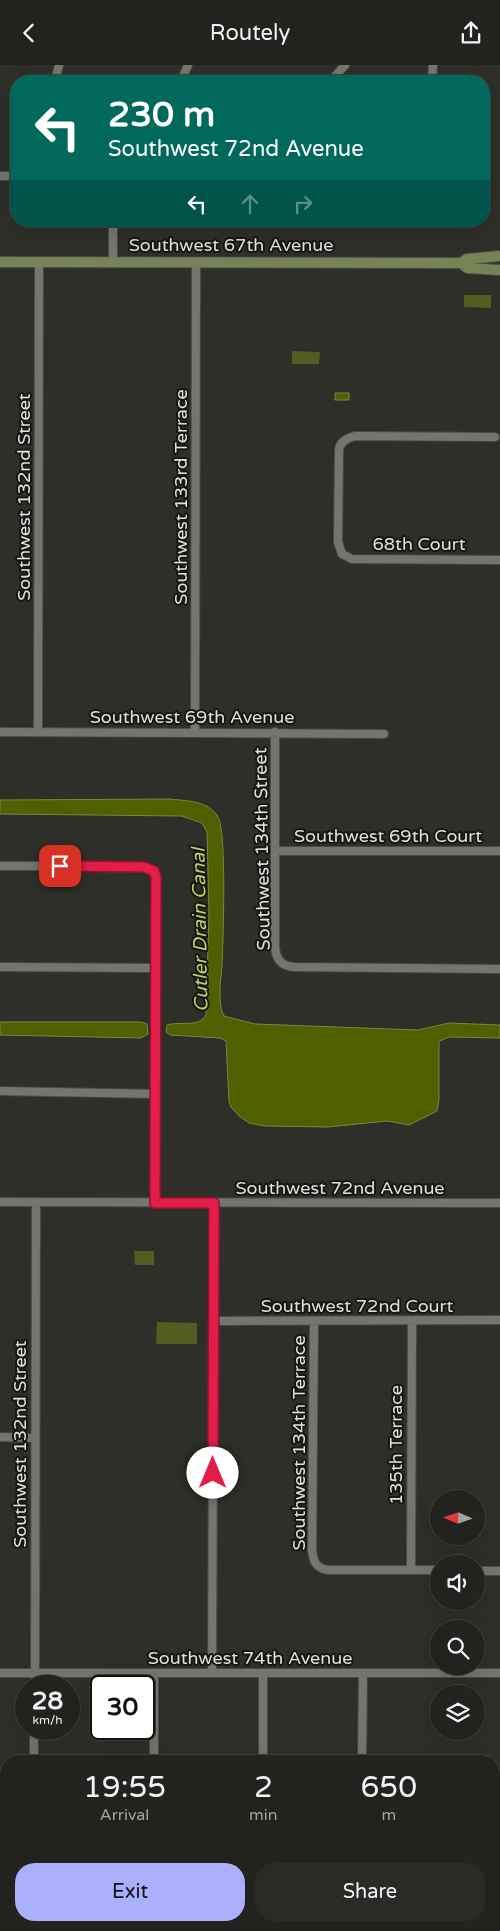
<!DOCTYPE html>
<html lang="en">
<head>
<meta charset="utf-8">
<style>
	body { margin:0; font-family:"Varela Round",sans-serif; background:#2a2b27; color:#f1f3f6; height:100vh; display:flex; flex-direction:column; font-size:19px; white-space:nowrap }
	* { box-sizing:border-box; margin:0 }
	p { font-size:16px; color:#a2a4a4 }
	.icon { flex:none; width:28px; height:28px; fill:none; stroke:currentColor; stroke-width:2; stroke-linecap:round; stroke-linejoin:round }
	.map { position:relative; flex:1; overflow:hidden }
	.side { position:absolute; left:0px; top:1690px; width:500px; height:176px; display:flex; flex-direction:column; background:#22231e; border-radius:20px 20px 0 0; box-shadow:0 5px 20px #0002,0 0 0 1px #3f403c }
	.side>* { flex:none }
	.guide { position:absolute; left:10px; top:10px; width:480px; height:152px; border-radius:20px; box-shadow:0 5px 20px #0002,0 0 0 1px #3f403c; background:#00695c; color:#fff; overflow:hidden }
	.needle { width:32px; rotate:272deg }
	.controls { position:absolute; left:430px; top:1425px; display:grid; gap:10px }
	.controls a { display:grid; place-items:center; width:55px; height:55px; border-radius:50%; background:#22231e; box-shadow:0 5px 20px #0002,0 0 0 1px #3f403c; font-size:25px }
	.speed { position:absolute; left:15px; top:1610px; display:flex; gap:10px; font-size:25px; font-weight:700; text-align:center }
	.speed>* { display:grid; place-content:center; width:65px; height:65px; border-radius:50%; background:#22231e; box-shadow:0 5px 20px #0002,0 0 0 1px #3f403c; line-height:1 }
	.speed small { font-size:12px; font-weight:400 }
	.speed .limit { border:2px solid #111; border-radius:8px; background:#fff; color:#111 }
	.pin { position:absolute; display:grid; place-items:center; width:42px; height:42px; color:#fff; margin:-21px; border-radius:10px; box-shadow:0 2px 8px #0006 }
	.me { position:absolute; width:55px; margin:-28px; rotate:0deg; stroke-linejoin:round; filter:drop-shadow(0 0 4px #0008) }
	.turn { display:flex; align-items:center; gap:18px; height:105px; padding:0 15px; font-size:22px }
	.turn .icon { width:65px; height:65px; stroke-width:2.5 }
	.turn b { display:block; font-size:35px; line-height:42px }
	.lanes { display:flex; align-items:center; height:48px; padding:0 15px; background:#0003; justify-content:center; gap:25px; direction:ltr }
	.lanes .off { opacity:.35 }
	.eta { display:flex; justify-content:space-evenly; align-items:center; height:85px; text-align:center }
	.eta b { font-size:30px; font-weight:600; line-height:35px }
	.button { display:flex; gap:10px; margin-top:auto; padding:10px 15px }
	.button a { flex:1; height:58px; border-radius:20px; background:#aab0fb; color:#111; font-size:20px; font-weight:600; line-height:58px; text-align:center }
	.button a+a { background:#2a2b27; color:#f1f3f6 }
	header { display:flex; justify-content:space-between; align-items:center; height:65px; padding:0 15px; background:#22231e; font-size:22px; font-weight:600 }
	.map>svg:first-child { display:block }
	.green { fill:#515d21 }
	.water { fill:#505f00; stroke:#7b8642 }
	.lines { fill:none; stroke-linecap:round; stroke-linejoin:round }
	.minor-casing { stroke:#4a4c46; stroke-width:10 }
	.major-casing { stroke:#4a4c46; stroke-width:12 }
	.minor { stroke:#74766e; stroke-width:8 }
	.major { stroke:#788257; stroke-width:10 }
	.route-casing { stroke:#92132f; stroke-width:12 }
	.route { stroke:#e11d48; stroke-width:9 }
	.labels { text-anchor:middle; dominant-baseline:central; stroke-width:4; stroke-linejoin:round; paint-order:stroke }
	.street-label { font-size:18px; fill:#e0e1dd; stroke:#161613 }
	.water-label { font-size:19px; font-style:italic; fill:#bcd466; stroke:#161613 }
</style>
</head>
<body>
<header><svg class="icon" aria-label="back" viewBox="0 0 24 24"><path d="M15 5l-7 7 7 7"/></svg>Routely<svg class="icon" aria-label="share" viewBox="0 0 24 24"><path d="M12 15V3M7 8l5-5 5 5M5 13v7h14v-7"/></svg></header>
<div class="map">
<svg width="500" height="1866" viewBox="0 0 500 1866">
	<rect width="100%" height="100%" fill="#2d2f28"/>
	<!-- green -->
	<path class="green" d="M464 230H491V243L464 242Z
		M292 286 320 287 319 299H292Z
		M134 1186H154V1200H135Z
		M157 1257 197 1258V1279H156Z"/>
	<!-- water -->
	<path class="water" d="M335 328H349V335H335Z
		M169 734C186 736 208 735 218 752 227 766 223 879 222 901 221 914 217 940 224 951L255 959 418 965 449 958 500 960V973L450 972 439 976V1035L437 1046 409 1060 387 1056 328 1062 265 1061 249 1058 239 1051 231 1042 229 1036 226 976 220 973 170 970 166 967 167 960C179 956 199 963 206 950L209 849 207 767 202 758 182 751 0 749V735Z
		M0 957H141L147 959 148 969 141 973 0 970Z"/>
	<g class="lines">
		<defs>
			<path id="minor" d="M55 16 59 0
				M181 16 188 0
				M331 16 345 0
				M432 16 433 0
				M0 111H16
				M113 156V196
				M495 372 355 371C348 373 340 376 339 385L338 477 342 489 352 494 500 495
				M0 667 384 669
				M38 667 39 197
				M195 667 196 197
				M275 667V882C276 895 282 901 294 902L500 904
				M275 786H500
				M0 801H139L148 803 155 809 156 820 155 1138
				M0 902 156 903
				M0 1026 156 1029
				M0 1137 500 1138
				M213 1256 500 1255
				M314 1256 312 1484C313 1495 315 1503 328 1505H439
				M0 1372 35 1373
				M411 1505 412 1256
				M476 1506H500
				M0 1608H500
				M212 1608 214 1138
				M263 1609V1696
				M35 1621 36 1137
				M34 1696V1664
				M154 1696V1608
				M362 1696 363 1608
				M494 1785H500
				M0 1843H6
				M264 1860V1866
				M34 1866V1860
				M153 1866V1860"/>
			<path id="major" d="M0 197 461 198 467 194 500 191
				M461 198 467 203 500 205"/>
		</defs>
		<!-- minor casing -->
		<use href="#minor" class="minor-casing"/>
		<!-- major casing -->
		<use href="#major" class="major-casing"/>
		<!-- minor -->
		<use href="#minor" class="minor"/>
		<!-- major -->
		<use href="#major" class="major"/>
	</g>
	<g class="lines">
		<defs>
			<path id="route" d="M60 801 144 802 154 806 156 812 155 1138H214L213 1408"/>
		</defs>
		<!-- route casing -->
		<use href="#route" class="route-casing"/>
		<!-- route -->
		<use href="#route" class="route"/>
	</g>
	<g class="labels">
		<!-- street labels -->
		<g class="street-label">
			<text x="231" y="180">Southwest 67th Avenue</text>
			<text transform="translate(24 432) rotate(-90)">Southwest 132nd Street</text>
			<text transform="translate(181 432) rotate(-90)">Southwest 133rd Terrace</text>
			<text x="419" y="479">68th Court</text>
			<text x="192" y="652">Southwest 69th Avenue</text>
			<text x="388" y="771">Southwest 69th Court</text>
			<text transform="translate(262 784) rotate(-91)">Southwest 134th Street</text>
			<text x="340" y="1123">Southwest 72nd Avenue</text>
			<text x="357" y="1241">Southwest 72nd Court</text>
			<text transform="translate(299 1378) rotate(-90)">Southwest 134th Terrace</text>
			<text transform="translate(20 1379) rotate(-90)">Southwest 132nd Street</text>
			<text transform="translate(396 1380) rotate(-90)">135th Terrace</text>
			<text x="250" y="1593">Southwest 74th Avenue</text>
		</g>
		<!-- water labels -->
		<g class="water-label">
			<text transform="translate(200 865) rotate(-91)">Cutler Drain Canal</text>
		</g>
	</g>
</svg>
<div class="controls">
<a><svg class="needle" viewBox="-14 -14 28 28"><path d="M0-13l5 13h-10z" fill="#e53935"/><path d="M0 13l5-13h-10z" fill="#a2a4a4"/></svg></a>
<a><svg class="icon" aria-label="sound" viewBox="0 0 24 24"><path d="M4 9h4l5-4v14l-5-4H4zM17 9q2 3 0 6"/></svg></a>
<a><svg class="icon" aria-label="search" viewBox="0 0 24 24"><circle cx="10" cy="10" r="6"/><path d="M15 15l6 6"/></svg></a>
<a><svg class="icon" aria-label="layers" viewBox="0 0 24 24"><path d="M12 4l9 5-9 5-9-5zM3 14l9 5 9-5"/></svg></a>
</div>
<div class="speed"><div>28<small>km/h</small></div><div class="limit">30</div></div>
<div class="pin" style="left:60px;top:801px;background:#d93025"><svg class="icon" aria-label="arrive" viewBox="0 0 24 24"><path d="M6 21V4h12l-3 4 3 4H6"/></svg></div>
<svg class="me" style="left:213px;top:1408px" viewBox="-20 -20 40 40"><circle r="19" fill="#fff"/><path d="M0-13L10 11 0 6-10 11z" fill="#e11d48"/></svg>
<div class="guide">
<div class="turn"><svg class="icon" aria-label="left" viewBox="0 0 24 24"><path d="M17 20v-9H6M10 6l-5 5 5 5"/></svg><div><b>230 m</b>Southwest 72nd Avenue</div></div>
<div class="lanes"><svg class="icon" aria-label="left" viewBox="0 0 24 24"><path d="M17 20v-9H6M10 6l-5 5 5 5"/></svg><svg class="icon off" aria-label="ahead" viewBox="0 0 24 24"><path d="M12 20V5M6 11l6-6 6 6"/></svg><svg class="icon off" aria-label="right" viewBox="0 0 24 24"><path d="M7 20v-9h11M14 6l5 5-5 5"/></svg></div>
</div>
<section class="side">
<div class="eta">
<div><b>19:55</b><p>Arrival</p></div>
<div><b>2</b><p>min</p></div>
<div><b>650</b><p>m</p></div>
</div>
<div class="button"><a>Exit</a><a>Share</a></div>
</section>
</div>
</body>
</html>
